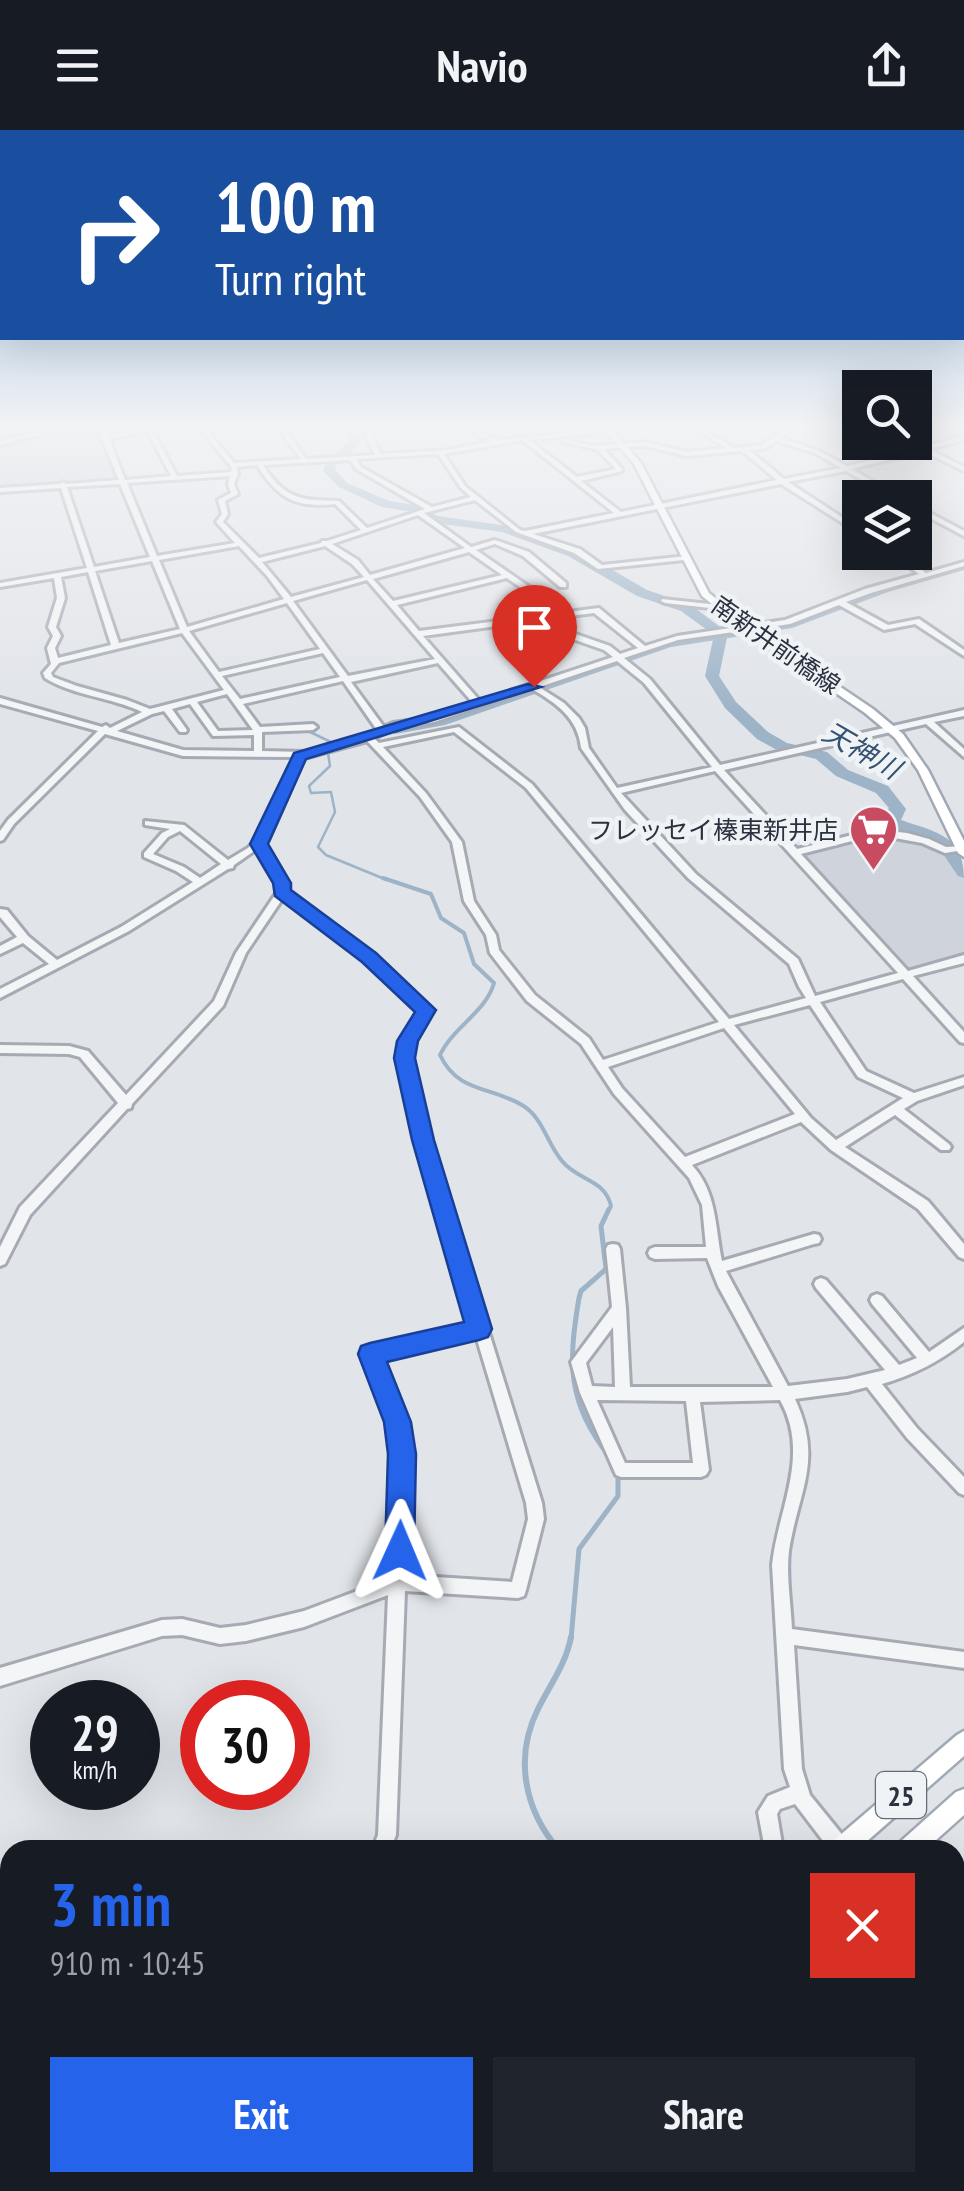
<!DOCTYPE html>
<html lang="en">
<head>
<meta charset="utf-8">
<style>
	body { margin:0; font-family:"PT Sans Narrow","Noto Sans JP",sans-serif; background:#20242c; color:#f1f3f6; height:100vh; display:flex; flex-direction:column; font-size:38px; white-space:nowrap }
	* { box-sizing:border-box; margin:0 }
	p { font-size:32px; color:#9ea1a6 }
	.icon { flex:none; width:55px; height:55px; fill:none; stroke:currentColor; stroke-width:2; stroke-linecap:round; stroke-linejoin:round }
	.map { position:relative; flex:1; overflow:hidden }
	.drawer { position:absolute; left:0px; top:1710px; width:965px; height:352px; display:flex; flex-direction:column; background:#171b24; border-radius:30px 30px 0 0; box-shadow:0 10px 40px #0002 }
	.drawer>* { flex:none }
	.top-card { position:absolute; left:0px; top:0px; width:965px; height:210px; box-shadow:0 10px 40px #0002; background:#1a4fa0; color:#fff; overflow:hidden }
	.controls { position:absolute; left:842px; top:240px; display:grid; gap:20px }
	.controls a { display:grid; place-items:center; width:90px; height:90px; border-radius:0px; background:#171b24; box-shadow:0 10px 40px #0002; font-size:50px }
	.speed { position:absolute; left:30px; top:1550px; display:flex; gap:20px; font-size:50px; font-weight:700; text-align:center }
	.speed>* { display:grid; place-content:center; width:130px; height:130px; border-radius:50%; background:#171b24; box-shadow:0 10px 40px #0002; line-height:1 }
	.speed small { font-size:25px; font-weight:400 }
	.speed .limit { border:15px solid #d22; background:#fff; color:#111 }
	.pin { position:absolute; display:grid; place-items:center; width:85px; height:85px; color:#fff; margin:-102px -42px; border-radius:50% 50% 50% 0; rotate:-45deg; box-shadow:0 0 10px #0007 }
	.pin .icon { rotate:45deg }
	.me { position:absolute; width:110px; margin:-55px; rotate:1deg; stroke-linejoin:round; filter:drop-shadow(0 0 8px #0008) }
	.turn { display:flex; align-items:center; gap:35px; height:210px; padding:0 50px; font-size:45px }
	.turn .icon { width:130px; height:130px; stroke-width:2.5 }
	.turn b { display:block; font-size:70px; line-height:85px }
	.round { display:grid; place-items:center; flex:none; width:105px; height:105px; border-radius:0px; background:#20242c }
	.headline { display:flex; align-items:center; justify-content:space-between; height:170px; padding:0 50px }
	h1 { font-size:60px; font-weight:700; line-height:75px; color:#2563eb }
	.action { display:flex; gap:20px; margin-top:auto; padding:20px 50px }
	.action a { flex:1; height:115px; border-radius:0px; background:#2563eb; color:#fff; font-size:40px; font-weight:700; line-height:115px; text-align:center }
	.action a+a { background:#20242c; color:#f1f3f6 }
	header { display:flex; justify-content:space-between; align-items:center; height:130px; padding:0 50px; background:#171b24; font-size:45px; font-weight:700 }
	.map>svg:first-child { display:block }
	.built { fill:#cfd3db }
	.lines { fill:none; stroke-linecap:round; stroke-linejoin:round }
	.stream-far3 { stroke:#9db3c7; stroke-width:2.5 }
	.stream-far2 { stroke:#9db3c7; stroke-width:4 }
	.stream-far1 { stroke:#9db3c7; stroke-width:5 }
	.stream { stroke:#9db3c7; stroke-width:6 }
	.canal { fill:#9db3c7; fill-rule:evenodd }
	.river { fill:#9db3c7; fill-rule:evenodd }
	.minor-casing { stroke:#a6abb3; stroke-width:6 }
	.major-casing { stroke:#a1a9b4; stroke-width:5 }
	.minor { fill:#f3f5f7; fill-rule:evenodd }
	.major { fill:#fff; fill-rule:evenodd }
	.route { fill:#2563eb; stroke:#184099; stroke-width:2.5 }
	.labels { text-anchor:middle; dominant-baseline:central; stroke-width:9; stroke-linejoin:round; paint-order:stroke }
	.far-street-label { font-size:25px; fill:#2a3240; stroke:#f0f3f6 }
	.far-poi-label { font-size:25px; fill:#2a3240; stroke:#f0f3f6; text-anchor:end }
	.far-water-label { font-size:28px; font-style:italic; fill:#365272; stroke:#f0f3f6 }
	.shield { fill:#f0f3f6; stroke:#656c77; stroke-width:2.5 }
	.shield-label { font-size:28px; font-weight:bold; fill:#2a3240 }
</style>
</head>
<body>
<header><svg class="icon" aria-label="menu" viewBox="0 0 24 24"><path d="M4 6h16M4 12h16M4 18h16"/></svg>Navio<svg class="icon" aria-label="share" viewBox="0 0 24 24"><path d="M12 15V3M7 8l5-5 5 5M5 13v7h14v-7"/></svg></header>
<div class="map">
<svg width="964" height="2061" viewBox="0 0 964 2061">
	<rect width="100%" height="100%" fill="#e1e4e9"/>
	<!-- built -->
	<path class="built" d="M95 298 102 306 116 348 0 359V314Z
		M892 703 949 722 964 748V826L906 841 800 724Z"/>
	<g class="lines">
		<!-- stream-far3 -->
		<path class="stream-far3" d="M183 504 251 600 308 601 337 615 328 623 330 636 309 656 311 663 331 662 335 682 318 717 326 725 387 750"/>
		<!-- stream-far2 -->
		<path class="stream-far2" d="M383 748 431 764 441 788 464 803 474 834 494 853C486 882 453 897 440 925 458 963 490 956 522 975 543 987 547 1014 562 1031 578 1051 605 1049 611 1076L608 1081"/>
		<!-- stream-far1 -->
		<path class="stream-far1" d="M609 1326C567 1273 568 1233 579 1168L581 1161 606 1139 601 1096 609 1079
			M571 1509 579 1419 618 1366V1343"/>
		<!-- stream -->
		<path class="stream" d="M559 1720C524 1680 514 1627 538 1579 550 1555 566 1534 571 1507
			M639 2052 642 2061"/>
		<!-- canal -->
		<path class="canal" d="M964 436V440L888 462 792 498 671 517 445 595 395 604 390 601 395 598 440 590 666 513 787 494 882 458Z"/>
		<!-- river -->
		<path class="river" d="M346 295H356L361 313 336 335 335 340 347 353 389 371 420 376 438 386 508 396 578 420 647 460 691 475 728 503 719 546 736 572 768 602 787 613 827 622 848 640 888 656 906 679 901 690C935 702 964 705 964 748L958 746 937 715 888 697 882 686 889 678 876 663 836 646 816 629 775 619 757 609 725 578 705 546 714 505 681 481 637 466 568 426 502 402 435 393 413 382 382 377 339 357 323 341 326 332 349 312Z"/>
		<defs>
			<path id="minor" d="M81 295 93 296 104 300 107 306 145 297 146 295H163L152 299 177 346 231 342 232 338 197 295H203L234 333 301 329 285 308 280 295H286L291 308 306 329 375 325 366 306V295H372V306L381 324 448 320 492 311 458 295H465L498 310 611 299 609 302 529 310 577 347 616 339 598 320 561 311V309L594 316 645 312 687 322 727 318 687 295H694L735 318 762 315 783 300 812 295 787 302 780 308 819 321 847 336 918 319 906 312H915L924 317 964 306V310L929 319 964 337V341L923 321 852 339 902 368H893L846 341 788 352 860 399V404L781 354 533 404 580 419 602 435 687 426V430H684L598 439 574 423 516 402 475 370 424 383 471 417 495 410 529 422 566 453V457H560L523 426 495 414 476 420 557 476 560 483 599 478 645 516 677 506 785 490 865 459 919 444 888 422H896L926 443 964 432V436L871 463 846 472 888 495 919 489 964 520V526L915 494 884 500 839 475 790 494 678 510 624 528 650 549 720 635 964 580V586L934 592 964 619V627L926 594 724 640 797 719 852 705 889 701 907 703 929 709 946 717 964 716V720L945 723 922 713 889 707 852 711 801 724 908 841 964 825V833L913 846 964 902V913L960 912 903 849 820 872 866 941 914 963 964 947V955L917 971 904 979 949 1014 951 1017 949 1020H941L895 985 845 1017 928 1071 964 1114V1129L959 1127 918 1079 831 1020 801 992 692 1035C717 1062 715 1097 722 1131L814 1104 819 1105 821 1109 819 1113 814 1114 726 1141 788 1256 847 1249 885 1240 816 1158 814 1154 816 1150 821 1148 826 1150 899 1235 917 1228 872 1174 870 1170 872 1166 877 1164 882 1166 929 1222 964 1198V1212C939 1232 913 1245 882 1254L917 1298 964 1347V1365L959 1363 907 1308 867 1257 847 1262 795 1269C824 1331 798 1361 789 1421 786 1446 791 1473 792 1499L964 1522V1538L794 1515 802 1639 810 1665 849 1713 851 1720H830L795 1674 780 1679 777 1684 783 1720H765L758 1682 768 1666 790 1657 784 1639 772 1435C778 1378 811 1325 780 1270L700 1272 709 1340 706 1345 701 1347H621L616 1345 580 1263 571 1232 612 1177 606 1119 608 1115 613 1114 618 1115 620 1119 626 1178 630 1257H773L718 1156 707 1128 655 1129 650 1127 648 1123 650 1119 655 1117H706L702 1075 689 1048 614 964 581 914 527 871 490 823 486 805 464 771 452 712 420 667 367 611 304 628 269 708 264 714 287 753V761L373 824 432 880 414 911 410 928 429 1010 542 1373 544 1389 526 1460 524 1466 518 1468 405 1461 396 1705 390 1720H372L378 1705 388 1465 304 1497 246 1511 220 1514 182 1505 162 1506 0 1556V1538L162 1490 182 1489 220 1498 246 1495 304 1481 389 1449 394 1324 390 1291 363 1224 365 1220 370 1218 472 1194 417 1010 398 928 402 911 420 881 365 830 283 768 246 823 223 876 132 974 131 978 127 979 30 1085 5 1134 0 1136V1117L20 1077 118 973 80 927 69 924 0 923V915L69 916 88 921 126 965 214 871 236 823 277 762V753L257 719 234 735 233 738 228 739 129 801 0 868V859L49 834 23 813 0 824V816L17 807 0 787V779L7 780 28 806 57 830 121 797 193 752 176 741 144 727V723L162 703 170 699 145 695V691L184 695 228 730 248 718 260 707 295 627 183 626 105 604 14 694 3 710 0 711V701L8 690 98 601 0 574V568L102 597 106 595 110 598 142 582C111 567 74 566 45 548L43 543 51 534 47 518 53 506 48 497 57 468 54 448 0 457V453L87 438 61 358 0 362V358L60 354 63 352 66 354 119 350 99 302C69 291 31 308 0 315V311L53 299ZM147 300 171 346 125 350 109 309ZM522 310 614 383 525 401 520 400 465 356 444 324ZM776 311 815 323 841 338 784 349 749 320 766 318ZM645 316 687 326 742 321 777 350 621 382 581 351 622 341V339L604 319ZM438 324 461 358 471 367 432 377 361 337 356 329ZM350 330 356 339 425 379 367 398 339 371C301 370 285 370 263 335ZM257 335C278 369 296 378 335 374L361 400 327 411H322L321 413 259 428 223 392 228 384 225 371 238 364 234 354 238 344 237 337ZM230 346 228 354 231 363 218 370 222 384 216 392 235 413 157 426 127 353ZM120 354 150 427 94 437 67 357ZM418 385 465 418 370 445 358 430 332 414ZM239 416 267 446 284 469 187 497 159 430ZM325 416 352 434 364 447 291 467 262 432ZM469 422 502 445 393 471 373 449ZM152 431 180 499 119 513 95 441ZM88 442 111 515 58 528 55 518 61 506 56 497 65 468 61 447ZM507 448 551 479 553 484 419 501 397 475ZM367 450 435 529 348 546 293 471ZM287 473 320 519 219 542 189 501ZM594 483 638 518 620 524 610 516 570 502 562 487ZM555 488 564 506 604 520 613 527 480 571 423 506ZM182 503 224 560 150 579 127 570 77 556 53 547 51 543 59 533ZM323 523 340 547 240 569 222 546ZM617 531 644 553 712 637 617 658 589 618 585 598 579 588 564 573 539 557ZM438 533 473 573 430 588 393 593 384 597 351 552ZM343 551 377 600 357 609 306 622 262 621V602L313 600 317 597 313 594 260 597 243 574ZM532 559C556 573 578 588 581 618L625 680 688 748 789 834 799 857 806 868 729 889 532 654 459 597 379 613 374 608 395 598 434 592ZM227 564 253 600 218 601 197 572ZM190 574 213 606 254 605V621L183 620 117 601 152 584 164 581 180 602H186L187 600 172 579ZM454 602 526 658 719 892 603 930 589 908 535 865 499 820 496 805 474 771 462 712 426 663 383 617ZM715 641 898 843 815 866 798 829 696 744 621 663ZM180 701 221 734 200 748 184 737 153 724 168 707ZM810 875 858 947 903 968 836 1010 811 988 734 895ZM724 898 795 984 685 1027 622 958 608 937ZM613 1197 615 1257 592 1256 586 1233ZM476 1206 526 1373 528 1389 512 1452 405 1445 410 1324 404 1291 379 1228ZM597 1270 686 1271 693 1333H625Z
				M915 375 964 401V406L915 380Z
				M662 469 719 475 723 477 719 479 665 473 661 471Z
				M955 1832 964 1836V1856L955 1852Z
				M237 2052H259L255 2061H233Z
				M481 2052H503L505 2061H483Z
				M666 2052H688L692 2061H670Z
				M849 2052H871L873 2061H851Z"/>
			<path id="major" d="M601 295H608L641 333 709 463 750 496 873 579 903 604 928 640 964 711V727L958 723 918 640 895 608 865 583 744 500 702 466 634 334Z
				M964 1601V1626L857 1720H829L832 1712 957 1605Z
				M964 1659V1685L925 1720H897L900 1712 956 1662Z
				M550 2052H577L573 2061H546Z
				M600 2052H628L624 2061H596Z"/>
		</defs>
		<!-- minor casing -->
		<use href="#minor" class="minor-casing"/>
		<!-- major casing -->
		<use href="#major" class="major-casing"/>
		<!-- minor -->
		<use href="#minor" class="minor"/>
		<!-- major -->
		<use href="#major" class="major"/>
	</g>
	<!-- sky -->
	<linearGradient id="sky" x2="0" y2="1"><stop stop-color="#8ab4db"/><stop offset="0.51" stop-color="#f2f3f5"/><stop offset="1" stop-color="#f2f3f5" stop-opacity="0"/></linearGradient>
	<rect width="964" height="583" fill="url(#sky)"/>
	<!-- route -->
	<path class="route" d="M528 554 541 557 306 629 268 714 291 753V760L376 823 436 880 418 911 415 928 434 1010 492 1199 488 1207 479 1210 387 1232 411 1292 416 1324 414 1421 410 1431 400 1435 389 1431 385 1421 388 1324 384 1292 358 1224 361 1216 370 1213 464 1192 412 1010 394 928 397 911 415 882 362 832 275 766 273 753 250 714 294 623Z"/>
	<!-- icons -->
	<defs>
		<symbol id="supermarket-pin" viewBox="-11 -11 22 30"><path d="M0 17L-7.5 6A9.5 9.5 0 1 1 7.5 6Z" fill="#c84b62" stroke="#f0f3f6"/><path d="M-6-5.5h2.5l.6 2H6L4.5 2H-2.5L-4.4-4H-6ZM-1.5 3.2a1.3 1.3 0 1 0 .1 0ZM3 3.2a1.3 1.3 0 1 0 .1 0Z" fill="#fff"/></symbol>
	</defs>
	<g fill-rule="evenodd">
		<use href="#supermarket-pin" x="846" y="672" width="55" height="75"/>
	</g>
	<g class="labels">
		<!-- far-street labels -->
		<g class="far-street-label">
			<text transform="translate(776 515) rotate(35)">南新井前橋線</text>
		</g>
		<!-- far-poi labels -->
		<g class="far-poi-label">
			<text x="838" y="700">フレッセイ榛東新井店</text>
		</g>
		<!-- far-water labels -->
		<g class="far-water-label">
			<text transform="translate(862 620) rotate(30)">天神川</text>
		</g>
		<!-- shield labels -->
		<rect class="shield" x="876" y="1642" width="50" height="46" rx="8"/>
		<g class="shield-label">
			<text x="901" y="1665">25</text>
		</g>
	</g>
</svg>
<div class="controls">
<a><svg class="icon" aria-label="search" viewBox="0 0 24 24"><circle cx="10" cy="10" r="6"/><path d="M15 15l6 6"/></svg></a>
<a><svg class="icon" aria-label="layers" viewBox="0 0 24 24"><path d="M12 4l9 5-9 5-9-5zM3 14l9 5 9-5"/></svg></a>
</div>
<div class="speed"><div>29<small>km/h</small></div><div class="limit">30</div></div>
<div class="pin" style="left:534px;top:557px;background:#d93025"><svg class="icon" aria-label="arrive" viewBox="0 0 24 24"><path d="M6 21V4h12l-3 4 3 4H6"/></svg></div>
<svg class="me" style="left:400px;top:1421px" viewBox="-20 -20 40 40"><path d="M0-17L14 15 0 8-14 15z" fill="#2563eb" stroke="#fff" stroke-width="4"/></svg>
<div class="top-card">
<div class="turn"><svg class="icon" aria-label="right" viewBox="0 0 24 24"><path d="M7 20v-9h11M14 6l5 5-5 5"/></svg><div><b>100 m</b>Turn right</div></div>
</div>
<section class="drawer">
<div class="headline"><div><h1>3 min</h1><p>910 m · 10:45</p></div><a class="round" style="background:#d93025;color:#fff"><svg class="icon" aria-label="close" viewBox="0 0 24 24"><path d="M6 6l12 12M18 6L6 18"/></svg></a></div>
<div class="action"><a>Exit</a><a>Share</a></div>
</section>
</div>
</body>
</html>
